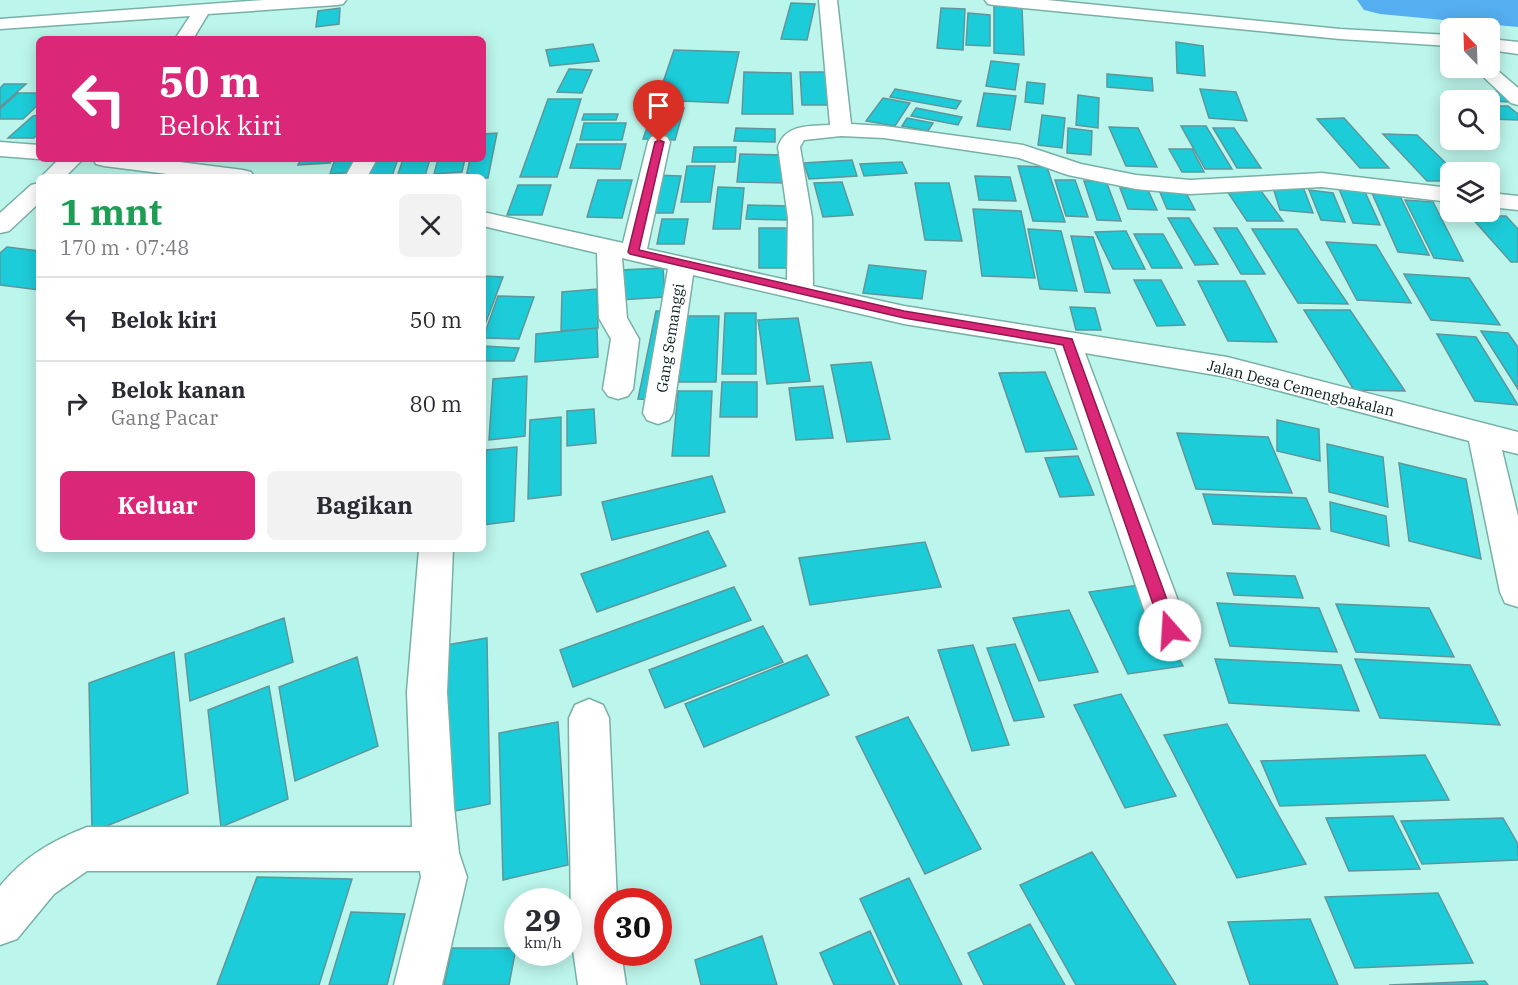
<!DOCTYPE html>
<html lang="id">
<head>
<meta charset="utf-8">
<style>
	body { margin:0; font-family:"IBM Plex Serif",serif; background:#f2f2f3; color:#2b2b33; height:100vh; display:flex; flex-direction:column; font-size:22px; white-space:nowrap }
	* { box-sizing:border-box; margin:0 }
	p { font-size:20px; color:#7c7c81 }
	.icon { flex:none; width:33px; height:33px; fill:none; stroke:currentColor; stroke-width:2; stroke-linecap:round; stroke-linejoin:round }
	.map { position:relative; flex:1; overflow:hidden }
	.details { position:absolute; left:36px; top:174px; width:450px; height:378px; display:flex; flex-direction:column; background:#fff; border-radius:9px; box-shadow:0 3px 15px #0003 }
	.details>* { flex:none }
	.guide { position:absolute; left:36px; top:36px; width:450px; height:126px; border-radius:9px; box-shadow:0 3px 15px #0003; background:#db2777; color:#fff; overflow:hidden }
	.needle { width:39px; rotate:337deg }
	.controls { position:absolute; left:1440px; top:18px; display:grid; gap:12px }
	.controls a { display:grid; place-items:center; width:60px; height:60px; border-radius:9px; background:#fff; box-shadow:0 3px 15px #0003; font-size:30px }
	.speed { position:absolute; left:504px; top:888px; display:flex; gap:12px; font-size:30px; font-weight:700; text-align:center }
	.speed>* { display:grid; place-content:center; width:78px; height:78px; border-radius:50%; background:#fff; box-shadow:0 3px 15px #0003; line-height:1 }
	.speed small { font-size:15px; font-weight:400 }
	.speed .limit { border:9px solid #d22; background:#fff; color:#111 }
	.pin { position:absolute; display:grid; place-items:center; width:51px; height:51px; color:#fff; margin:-62px -26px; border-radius:50% 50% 50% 0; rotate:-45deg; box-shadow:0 0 6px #0007 }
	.pin .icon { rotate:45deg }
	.me { position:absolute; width:66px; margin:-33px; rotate:341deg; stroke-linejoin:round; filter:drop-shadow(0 0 4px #0008) }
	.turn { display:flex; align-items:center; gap:21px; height:126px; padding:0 24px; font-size:27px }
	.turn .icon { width:78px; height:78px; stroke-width:2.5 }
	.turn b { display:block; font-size:42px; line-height:51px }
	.round { display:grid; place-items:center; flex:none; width:63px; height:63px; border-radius:9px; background:#f2f2f3 }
	.head { display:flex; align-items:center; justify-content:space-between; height:102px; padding:0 24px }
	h1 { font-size:36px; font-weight:700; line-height:45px; color:#1e9e55 }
	.primary-button { display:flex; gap:12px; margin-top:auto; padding:12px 24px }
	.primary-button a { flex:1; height:69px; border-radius:9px; background:#db2777; color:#fff; font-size:24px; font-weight:700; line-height:69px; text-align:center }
	.primary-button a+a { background:#f2f2f3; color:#2b2b33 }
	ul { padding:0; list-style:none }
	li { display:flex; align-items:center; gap:18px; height:84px; padding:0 24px; border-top:2px solid #e1e1e2 }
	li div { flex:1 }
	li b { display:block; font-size:22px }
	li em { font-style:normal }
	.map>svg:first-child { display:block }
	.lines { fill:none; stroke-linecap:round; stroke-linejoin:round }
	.river { fill:#55aeef; fill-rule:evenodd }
	.building { fill:#1dccd9; stroke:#5e969b; stroke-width:1.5 }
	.minor-casing { stroke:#78b0a6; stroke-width:3 }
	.minor { fill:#fff; fill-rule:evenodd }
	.route { fill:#db2777; stroke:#8e194d; stroke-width:1.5 }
	.labels { text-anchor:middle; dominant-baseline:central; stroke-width:4.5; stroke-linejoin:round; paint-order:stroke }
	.street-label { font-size:15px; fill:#051b18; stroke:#fff }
</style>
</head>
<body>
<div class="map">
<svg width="1518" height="985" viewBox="0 0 1518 985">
	<rect width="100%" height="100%" fill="#bcf5eb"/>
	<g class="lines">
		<!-- river -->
		<path class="river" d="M1357 0H1518V27L1380 14 1364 10Z"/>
	</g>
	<!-- building -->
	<path class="building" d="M791 3 815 4 807 40 781 39Z
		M994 6 1022 8 1024 55 994 53Z
		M340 8 339 24 316 27 318 11Z
		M941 8 965 9 963 50 937 48Z
		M968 13 990 15V46L966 45Z
		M1176 42 1203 46 1205 76 1177 73Z
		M593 44 599 61 550 66 546 50Z
		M674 50 739 52 728 103 657 100Z
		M991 61 1019 64 1015 90 986 86Z
		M569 69 592 70 582 93 557 92Z
		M744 72 791 73 793 114H742Z
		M800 72H827L831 105H802Z
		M1107 74 1152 78 1153 91 1107 87Z
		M1027 82 1045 84 1043 104 1025 102Z
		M4 84H26L0 107V88Z
		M895 89 961 101 956 109 890 97Z
		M1200 89 1236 92 1247 121 1209 118Z
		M1452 92H1500L1511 102 1461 100Z
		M18 93H39V104L23 119H0V109Z
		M984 93 1016 96 1010 130 977 126Z
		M1078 95 1099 98 1098 128 1076 125Z
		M883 98 910 103 895 126 866 121Z
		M548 99H581L557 177H520Z
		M1490 106H1508L1518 114V120L1490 119Z
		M654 107 684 108 675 140 643 139Z
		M916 108 962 117 958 125 911 116Z
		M584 114H618L616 120H582Z
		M39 115V133L34 138H8L33 116Z
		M1042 115 1065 118 1062 148 1038 145Z
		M907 118 933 123 928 131 902 126Z
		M1344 118 1389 168H1360L1317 119Z
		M584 123H626L622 140H580Z
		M1181 126H1206L1232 169H1205Z
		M1109 127 1138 128 1157 167 1126 166Z
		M736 128 775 129V142L734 141Z
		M1068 128 1092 131 1091 155 1067 153Z
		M1213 128H1234L1261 168H1237Z
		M497 133 488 178 466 177 470 159H483V134Z
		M1383 134 1417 135 1455 172H1450V181H1427Z
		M577 144H626L620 169 570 168Z
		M694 147H736L735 162H692Z
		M1169 149H1192L1204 172H1182Z
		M740 154 788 155 787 183 737 182Z
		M301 159H332L330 163 298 165Z
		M335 159H361L357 172 330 174Z
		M375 159H398L392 176 368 177Z
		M403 159H430L425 176 397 177Z
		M438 159H465L462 172 434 174Z
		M852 160 857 176 809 179 804 163Z
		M902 162 907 173 864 176 860 164Z
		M687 166H715L710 202H681Z
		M1018 166 1047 167 1065 222 1033 221Z
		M654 175 681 176 673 213H645Z
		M975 176 1010 177 1016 201 979 200Z
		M598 180H632L622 218 587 217Z
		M1055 180H1075L1088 217 1066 216Z
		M1084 181H1106L1121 221 1097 220Z
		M842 182 853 215 823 217 814 183Z
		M915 183H949L962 241 925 240Z
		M1272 184 1303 187 1313 213 1280 210Z
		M518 185H551L542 215H507Z
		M718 187 744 188 740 229H713Z
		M1120 188H1147L1157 210 1128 209Z
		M1339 189 1365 192 1380 225 1353 223Z
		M1159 190 1185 191 1195 210 1167 209Z
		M1309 190 1333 193 1345 222 1321 220Z
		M1227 191H1261L1283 221H1247Z
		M1371 191 1399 194 1429 255 1398 252Z
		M1405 200 1433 202 1463 261 1434 258Z
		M748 205 788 206V220L746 219Z
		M973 209 1021 211 1035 278 982 276Z
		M1470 216H1506L1518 229V262H1511Z
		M1168 218H1189L1218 264 1195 265Z
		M662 219H688L684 244H657Z
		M759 228H789L791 268H759Z
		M1214 228H1237L1265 274H1241Z
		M1028 229 1061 231 1077 291 1040 289Z
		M1252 229H1297L1348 304 1298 303Z
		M1126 231 1145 269H1113L1095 232Z
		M1134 234H1163L1182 268H1152Z
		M1071 236 1093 237 1110 293 1085 292Z
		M1326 242 1376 245 1411 303 1357 300Z
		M7 247 39 251V290L0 285V253Z
		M869 265 926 271 922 299 863 293Z
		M663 268 665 297 619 300 620 270Z
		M1404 274 1469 278 1500 325 1431 320Z
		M483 276 503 277 483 330Z
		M1134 280H1161L1185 325 1157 326Z
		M1198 281H1245L1277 342 1228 341Z
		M597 289 598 328 561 331 562 292Z
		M498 296 534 297 519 339 483 338Z
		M1070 307 1095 308 1101 330H1076Z
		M1304 310H1350L1405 391 1354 390Z
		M656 311H672L656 400 638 399Z
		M725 313H756V374H722Z
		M684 316H719L716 382H679Z
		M798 318 810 381 767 384 758 320Z
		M597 328 598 357 535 362 536 334Z
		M1481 331 1508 333 1518 347V389Z
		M1437 334 1476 337 1518 405 1475 401Z
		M483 346 519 348 514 361H483Z
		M871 362 890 439 847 442 831 365Z
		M1045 372 1077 449 1026 452 999 373Z
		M527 376 525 436 489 440 493 379Z
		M722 382H757V417H720Z
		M823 386 833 438 796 440 789 388Z
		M678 391H712L709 456H672Z
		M594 409 596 443 567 446V411Z
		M561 417V495L528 499 530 420Z
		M1277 420 1319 429 1320 461 1277 451Z
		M1177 433 1268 437 1292 493 1196 489Z
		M1327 444 1383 457 1388 507 1329 492Z
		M517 447 514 521 483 525 486 450Z
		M1078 456 1094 495 1060 497 1045 458Z
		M1399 463 1466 479 1481 559 1409 541Z
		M712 476 725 512 612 540 602 502Z
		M1203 494 1306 498 1320 529 1213 524Z
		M1330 502 1386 516 1389 546 1331 531Z
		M708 531 726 566 597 612 581 574Z
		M925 542 941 587 810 605 799 558Z
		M1227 573 1295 576 1303 598 1234 595Z
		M1139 585 1183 666 1128 674 1089 592Z
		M734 587 751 620 573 687 560 650Z
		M1217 603 1319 608 1337 652 1230 646Z
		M1336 604 1429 608 1454 657 1356 652Z
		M1069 610 1098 672 1039 681 1013 618Z
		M284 618 293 662 190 701 185 654Z
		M763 626 783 662 665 708 649 670Z
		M487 638 490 804 445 813 447 645Z
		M1015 644 1044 717 1014 721 987 648Z
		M973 645 1009 745 972 751 938 650Z
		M174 652 188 793 92 832 89 683Z
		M807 655 829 695 704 747 685 704Z
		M357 657 378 746 295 781 279 687Z
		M1215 659 1341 665 1359 711 1229 703Z
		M1355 659 1470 665 1500 725 1380 718Z
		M269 686 288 799 221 827 208 710Z
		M1121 694 1176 796 1125 808 1074 705Z
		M908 717 981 849 925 874 856 737Z
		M558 722 568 865 503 880 499 733Z
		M1227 724 1306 864 1237 878 1164 735Z
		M1425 755 1449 800 1280 806 1261 761Z
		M1393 816 1420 869 1349 871 1326 818Z
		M1503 818 1518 844V860L1422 864 1401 821Z
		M1092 852 1176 985H1076L1020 885Z
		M257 877 352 879 319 985H217Z
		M909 878 962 985H900L860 899Z
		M1438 893 1473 963 1355 968 1325 897Z
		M351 912 405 914 387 985H329Z
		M1310 919 1338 985H1250L1228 922Z
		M1030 924 1065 985H984L968 953Z
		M870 931 895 985H834L820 953Z
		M762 936 777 985H701L695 960Z
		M452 948H516L509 985H444Z
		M1485 981 1488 985H1389Z"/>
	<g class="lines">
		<defs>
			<path id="minor" d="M264 0H346L343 4 337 5 208 14 193 39H175L190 16 0 29V19Z
				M819 0H837L851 124 884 126 1023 145 1081 164 1136 175 1190 180 1322 173 1450 188V202L1322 187 1190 194 1136 189 1068 175 1019 158 884 138 841 136 804 140 800 147 812 218 813 286 904 306 1227 357 1518 432V454L1502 450 1518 516V607L1505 603 1500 592 1469 441 1227 377 1085 353 1189 630 1183 641 1170 646 1157 641 1151 630 1055 348 904 324 693 275 673 413 669 420 658 424 647 420 643 413 668 269 622 258 627 318 639 339 633 389 628 396 618 399 608 396 603 389 611 339 599 318 597 253 483 226V212L623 243 648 142 651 137 659 135 667 137 670 142 647 249 787 280 788 218 778 147C785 124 810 126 830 125Z
				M985 0H1047L1340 29 1450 35V46L1340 39 994 5 988 4Z
				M1490 39 1518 42V54L1490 50Z
				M1490 64 1518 88V105L1511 103 1474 68H1490Z
				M0 142 39 145V159L0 156Z
				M59 159H83L65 177H41Z
				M93 159H156L243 170 251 172 254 177H191L104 166 96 164Z
				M355 159H377L367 177H345Z
				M39 183V203L9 231 0 233V213L31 185Z
				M1490 193 1518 196V210L1490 207Z
				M419 549H453L447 692 454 807 459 853 467 877 442 985H394L421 877 420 871H87L54 894 17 939 0 945V886C25 856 52 841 87 827H412L407 692Z
				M589 699 603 705 609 718 617 902H608V952H621L626 985H578L571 936 569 718 575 705Z"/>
		</defs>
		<!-- minor casing -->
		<use href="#minor" class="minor-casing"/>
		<!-- minor -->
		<use href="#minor" class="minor"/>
	</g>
	<!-- route -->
	<path class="route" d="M659 140 664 142 639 250 904 311 1072 339 1178 630 1176 634 1170 636 1165 634 1162 630 1063 345 904 318 630 254 628 252 655 142Z"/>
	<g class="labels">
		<!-- street labels -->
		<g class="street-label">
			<text transform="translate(670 338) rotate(-81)">Gang Semanggi</text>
			<text transform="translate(1301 388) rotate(14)">Jalan Desa Cemengbakalan</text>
		</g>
	</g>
</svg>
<div class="controls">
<a><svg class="needle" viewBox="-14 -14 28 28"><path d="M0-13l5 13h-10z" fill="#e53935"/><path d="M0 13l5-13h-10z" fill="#7c7c81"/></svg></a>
<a><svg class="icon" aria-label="search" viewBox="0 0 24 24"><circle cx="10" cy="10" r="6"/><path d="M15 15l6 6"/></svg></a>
<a><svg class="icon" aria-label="layers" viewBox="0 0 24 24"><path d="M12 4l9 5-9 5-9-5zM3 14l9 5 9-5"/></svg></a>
</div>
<div class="speed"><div>29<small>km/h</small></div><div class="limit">30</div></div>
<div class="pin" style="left:659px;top:142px;background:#d93025"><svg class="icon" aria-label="arrive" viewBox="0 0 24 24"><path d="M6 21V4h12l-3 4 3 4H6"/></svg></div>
<svg class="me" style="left:1170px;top:630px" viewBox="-20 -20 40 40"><circle r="19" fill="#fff"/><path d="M0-13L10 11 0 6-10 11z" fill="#db2777"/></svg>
<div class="guide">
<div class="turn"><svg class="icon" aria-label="left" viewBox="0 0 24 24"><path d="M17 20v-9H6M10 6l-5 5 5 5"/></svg><div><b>50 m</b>Belok kiri</div></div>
</div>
<section class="details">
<div class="head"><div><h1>1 mnt</h1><p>170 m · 07:48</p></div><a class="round"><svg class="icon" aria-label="close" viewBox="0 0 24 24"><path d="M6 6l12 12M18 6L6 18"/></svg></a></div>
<ul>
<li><svg class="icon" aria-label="left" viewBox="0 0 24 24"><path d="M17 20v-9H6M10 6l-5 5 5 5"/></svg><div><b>Belok kiri</b></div><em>50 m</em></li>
<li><svg class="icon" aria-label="right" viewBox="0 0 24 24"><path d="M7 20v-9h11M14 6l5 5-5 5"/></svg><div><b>Belok kanan</b><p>Gang Pacar</p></div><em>80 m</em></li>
</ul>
<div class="primary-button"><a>Keluar</a><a>Bagikan</a></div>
</section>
</div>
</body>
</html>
